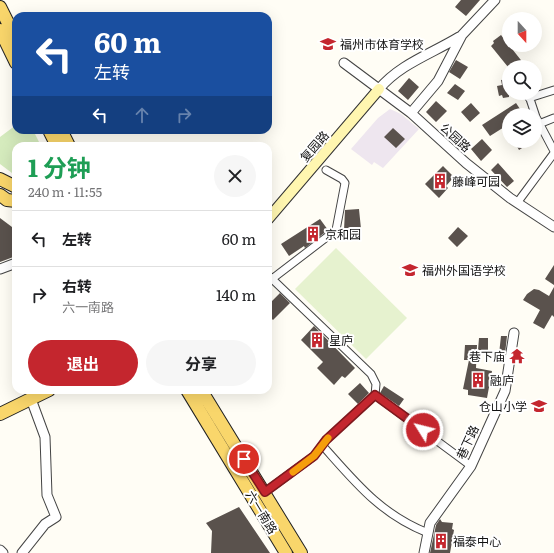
<!DOCTYPE html>
<html lang="zh">
<head>
<meta charset="utf-8">
<style>
	body { margin:0; font-family:Literata,"Noto Sans SC",serif; background:#f6f6f6; color:#202124; height:100vh; display:flex; flex-direction:column; font-size:15px; white-space:nowrap }
	* { box-sizing:border-box; margin:0 }
	p { font-size:13px; color:#757577 }
	.icon { flex:none; width:22px; height:22px; fill:none; stroke:currentColor; stroke-width:2; stroke-linecap:round; stroke-linejoin:round }
	.map { position:relative; flex:1; overflow:hidden }
	.side { position:absolute; left:12px; top:142px; width:260px; height:252px; display:flex; flex-direction:column; background:#fff; border-radius:12px; box-shadow:0 4px 16px #0002 }
	.side>* { flex:none }
	.guide { position:absolute; left:12px; top:12px; width:260px; height:122px; border-radius:12px; box-shadow:0 4px 16px #0002; background:#1a4fa0; color:#fff; overflow:hidden }
	.needle { width:26px; rotate:159deg }
	.tools { position:absolute; left:502px; top:12px; display:grid; gap:8px }
	.tools a { display:grid; place-items:center; width:40px; height:40px; border-radius:50%; background:#fff; box-shadow:0 4px 16px #0002; font-size:20px }
	.pin { position:absolute; display:grid; place-items:center; width:34px; height:34px; color:#fff; margin:-17px; border:2px solid #fff; border-radius:50%; box-shadow:0 1px 4px #0007 }
	.me { position:absolute; width:44px; margin:-22px; rotate:306deg; stroke-linejoin:round; filter:drop-shadow(0 0 3px #0008) }
	.turn { display:flex; align-items:center; gap:14px; height:84px; padding:0 16px; font-size:18px }
	.turn .icon { width:52px; height:52px; stroke-width:2.5 }
	.turn b { display:block; font-size:28px; line-height:34px }
	.lanes { display:flex; align-items:center; height:38px; padding:0 16px; background:#0003; justify-content:center; gap:20px; direction:ltr }
	.lanes .off { opacity:.35 }
	.round { display:grid; place-items:center; flex:none; width:42px; height:42px; border-radius:21px; background:#f6f6f6 }
	.overview { display:flex; align-items:center; justify-content:space-between; height:68px; padding:0 16px }
	h1 { font-size:24px; font-weight:700; line-height:30px; color:#1e9e55 }
	.action { display:flex; gap:8px; margin-top:auto; padding:8px 16px }
	.action a { flex:1; height:46px; border-radius:24px; background:#c4262e; color:#fff; font-size:16px; font-weight:700; line-height:46px; text-align:center }
	.action a+a { background:#f6f6f6; color:#202124 }
	ul { padding:0; list-style:none }
	li { display:flex; align-items:center; gap:12px; height:56px; padding:0 16px; border-top:1px solid #e0e0e0 }
	li div { flex:1 }
	li b { display:block; font-size:15px }
	li em { font-style:normal }
	.map>svg:first-child { display:block }
	.industrial { fill:#eee6ef }
	.green { fill:#d5ebbd }
	.pitch { fill:#e6f2cf }
	.building { fill:#5a524d }
	.lines { fill:none; stroke-linecap:round; stroke-linejoin:round }
	.minor-casing { stroke:#444; stroke-width:9 }
	.tertiary-casing { stroke:#444; stroke-width:11 }
	.secondary-casing { stroke:#333; stroke-width:12 }
	.primary-casing { stroke:#222; stroke-width:14 }
	.minor { stroke:#fff; stroke-width:7 }
	.tertiary { stroke:#fff; stroke-width:9 }
	.secondary { stroke:#fff6b0; stroke-width:10 }
	.primary { stroke:#f9d66b; stroke-width:12 }
	.route-casing { stroke:#7f191e; stroke-width:10 }
	.route { stroke:#c4262e; stroke-width:7 }
	.slow { stroke:#f59e0b; stroke-width:7 }
	.labels { text-anchor:middle; dominant-baseline:central; stroke-width:4; stroke-linejoin:round; paint-order:stroke }
	.poi-label { font-size:12px; fill:#111; stroke:#fff; text-anchor:start }
	.street-label { font-size:12px; fill:#111; stroke:#fff }
</style>
</head>
<body>
<div class="map">
<svg width="554" height="553" viewBox="0 0 554 553">
	<rect width="100%" height="100%" fill="#fffdf5"/>
	<!-- industrial -->
	<path class="industrial" d="M390 109 401 114 419 129 383 168 374 162 372 165 351 149 378 118Z"/>
	<!-- green -->
	<path class="green" d="M16 125V130H33L41 146H16V176L0 164V137Z"/>
	<!-- pitch -->
	<path class="pitch" d="M336 248 407 318 366 359 295 289Z"/>
	<!-- building -->
	<path class="building" d="M461 0H480L466 16 455 7Z
		M501 35 524 64 520 67H508L491 46 494 43 493 41Z
		M456 60 468 67 460 79 449 72Z
		M409 78 419 87 408 100 398 91Z
		M509 79V97L503 98 502 95 499 96 497 86 502 85 501 80Z
		M455 84 465 91 458 100 447 93Z
		M436 101 447 111 436 122 426 112Z
		M471 103 480 113 470 122 461 112Z
		M516 103 524 115H509V124L490 136 482 125Z
		M393 128 405 139 396 148 384 137Z
		M482 139 492 150 481 161 471 149Z
		M514 141H533L519 150Z
		M498 163 514 181 507 187 491 170Z
		M443 166 454 177 446 186 448 188 439 198 425 184Z
		M359 209 361 229 344 230 345 210Z
		M0 218 16 230V256L0 262Z
		M320 219 328 230 305 248 304 246 289 256 281 244Z
		M458 227 468 236 457 247 448 238Z
		M554 265V285L545 279Z
		M554 287V317L552 315 544 329 533 323 540 310 523 300 527 294 534 289 539 290 549 296Z
		M280 293 290 303 273 320 268 315V305Z
		M314 326 355 368 345 378 342 376 334 385 317 368 323 362 301 340Z
		M501 336H507L505 354H499Z
		M479 338H488V351L478 350Z
		M465 345H477L476 368 492 371 487 398 468 395V390L463 389 469 360H464Z
		M360 383 369 393 358 404 348 394Z
		M384 386 404 399 399 406 380 393Z
		M239 507 270 553H211L212 531 206 523Z
		M440 519 442 522 453 523 452 529 454 530 450 553H430L436 525Z"/>
	<g class="lines">
		<defs>
			<path id="minor" d="M528 93 536 117 554 151
				M529 98 554 90
				M539 124 554 118
				M517 203 554 153
				M268 275 371 374 376 384 375 395
				M268 282 336 230 345 183 342 179 326 170
				M375 395 471 466
				M322 445C355 482 380 514 428 533
				M265 492 314 456 326 440 375 395"/>
			<path id="tertiary" d="M344 63 411 113 466 163 510 198 554 227
				M379 89C400 64 431 54 459 37
				M411 113 438 81 462 35 495 0
				M0 269 16 263
				M0 550 3 553
				M22 553 45 524 56 517 47 495 45 437 31 399
				M424 553 430 523 471 466 505 391 514 333"/>
			<path id="secondary" d="M268 219 379 89"/>
			<path id="primary" d="M0 7 16 39
				M0 30 16 63
				M49 130 57 146
				M61 130 69 146
				M0 179 16 187
				M0 195 7 200 16 201
				M187 390 286 553
				M201 390 301 553
				M0 414 49 390"/>
		</defs>
		<!-- minor casing -->
		<use href="#minor" class="minor-casing"/>
		<!-- tertiary casing -->
		<use href="#tertiary" class="tertiary-casing"/>
		<!-- secondary casing -->
		<use href="#secondary" class="secondary-casing"/>
		<!-- primary casing -->
		<use href="#primary" class="primary-casing"/>
		<!-- minor -->
		<use href="#minor" class="minor"/>
		<!-- tertiary -->
		<use href="#tertiary" class="tertiary"/>
		<!-- secondary -->
		<use href="#secondary" class="secondary"/>
		<!-- primary -->
		<use href="#primary" class="primary"/>
	</g>
	<g class="lines">
		<defs>
			<path id="route" d="M244 459 265 492 314 456 326 440 375 395 423 430"/>
		</defs>
		<!-- route casing -->
		<use href="#route" class="route-casing"/>
		<!-- route -->
		<use href="#route" class="route"/>
		<!-- slow -->
		<path class="slow" d="M293 472 314 456 328 438"/>
	</g>
	<!-- icons -->
	<defs>
		<symbol id="school-bare" viewBox="-9 -9 18 18"><path d="M0-5L7-2L0 1L-7-2ZM-4 1L0 2.5L4 1V4Q0 6-4 4Z" fill="#c4262e" stroke="#fff" stroke-width="2.5" paint-order="stroke"/></symbol>
		<symbol id="building-bare" viewBox="-9 -9 18 18"><path d="M-4-6H4V6H1V3H-1V6H-4ZM-2.5-4.3h1.7v1.8h-1.7ZM.8-4.3h1.7v1.8H.8ZM-2.5-1h1.7V.8h-1.7ZM.8-1h1.7V.8H.8Z" fill="#c4262e" stroke="#fff" stroke-width="2.5" paint-order="stroke"/></symbol>
		<symbol id="temple-bare" viewBox="-9 -9 18 18"><path d="M0-6L5-2H3V0L6.5 2.5H4V6H1.5V3h-3V6H-4V2.5H-6.5L-3 0V-2H-5Z" fill="#c4262e" stroke="#fff" stroke-width="2.5" paint-order="stroke"/></symbol>
	</defs>
	<g fill-rule="evenodd">
		<use href="#school-bare" x="317" y="33" width="22" height="22"/>
		<use href="#building-bare" x="429" y="170" width="22" height="22"/>
		<use href="#building-bare" x="302" y="223" width="22" height="22"/>
		<use href="#school-bare" x="399" y="259" width="22" height="22"/>
		<use href="#building-bare" x="306" y="329" width="22" height="22"/>
		<use href="#temple-bare" x="506" y="345" width="22" height="22"/>
		<use href="#building-bare" x="467" y="369" width="22" height="22"/>
		<use href="#school-bare" x="528" y="395" width="22" height="22"/>
		<use href="#building-bare" x="430" y="530" width="22" height="22"/>
	</g>
	<g class="labels">
		<!-- poi labels -->
		<g class="poi-label">
			<text x="340" y="44">福州市体育学校</text>
			<text x="452" y="181">藤峰可园</text>
			<text x="325" y="234">京和园</text>
			<text x="422" y="270">福州外国语学校</text>
			<text x="329" y="340">星庐</text>
			<text x="505" y="356" text-anchor="end">巷下庙</text>
			<text x="490" y="380">融庐</text>
			<text x="527" y="406" text-anchor="end">仓山小学</text>
			<text x="453" y="541">福泰中心</text>
		</g>
		<!-- street labels -->
		<g class="street-label">
			<text transform="translate(456 137) rotate(42)">公园路</text>
			<text transform="translate(314 146) rotate(-49)">复园路</text>
			<text transform="translate(467 442) rotate(-65)">巷下路</text>
			<text transform="translate(262 512) rotate(59)">六一南路</text>
		</g>
	</g>
</svg>
<div class="tools">
<a><svg class="needle" viewBox="-14 -14 28 28"><path d="M0-13l5 13h-10z" fill="#e53935"/><path d="M0 13l5-13h-10z" fill="#757577"/></svg></a>
<a><svg class="icon" aria-label="search" viewBox="0 0 24 24"><circle cx="10" cy="10" r="6"/><path d="M15 15l6 6"/></svg></a>
<a><svg class="icon" aria-label="layers" viewBox="0 0 24 24"><path d="M12 4l9 5-9 5-9-5zM3 14l9 5 9-5"/></svg></a>
</div>
<div class="pin" style="left:244px;top:459px;background:#d93025"><svg class="icon" aria-label="arrive" viewBox="0 0 24 24"><path d="M6 21V4h12l-3 4 3 4H6"/></svg></div>
<svg class="me" style="left:423px;top:430px" viewBox="-20 -20 40 40"><circle r="17" fill="#c4262e" stroke="#fff" stroke-width="3"/><path d="M0-11L8 9 0 5-8 9z" fill="#fff"/></svg>
<div class="guide">
<div class="turn"><svg class="icon" aria-label="left" viewBox="0 0 24 24"><path d="M17 20v-9H6M10 6l-5 5 5 5"/></svg><div><b>60 m</b>左转</div></div>
<div class="lanes"><svg class="icon" aria-label="left" viewBox="0 0 24 24"><path d="M17 20v-9H6M10 6l-5 5 5 5"/></svg><svg class="icon off" aria-label="ahead" viewBox="0 0 24 24"><path d="M12 20V5M6 11l6-6 6 6"/></svg><svg class="icon off" aria-label="right" viewBox="0 0 24 24"><path d="M7 20v-9h11M14 6l5 5-5 5"/></svg></div>
</div>
<section class="side">
<div class="overview"><div><h1>1 分钟</h1><p>240 m · 11:55</p></div><a class="round"><svg class="icon" aria-label="close" viewBox="0 0 24 24"><path d="M6 6l12 12M18 6L6 18"/></svg></a></div>
<ul>
<li><svg class="icon" aria-label="left" viewBox="0 0 24 24"><path d="M17 20v-9H6M10 6l-5 5 5 5"/></svg><div><b>左转</b></div><em>60 m</em></li>
<li><svg class="icon" aria-label="right" viewBox="0 0 24 24"><path d="M7 20v-9h11M14 6l5 5-5 5"/></svg><div><b>右转</b><p>六一南路</p></div><em>140 m</em></li>
</ul>
<div class="action"><a>退出</a><a>分享</a></div>
</section>
</div>
</body>
</html>
